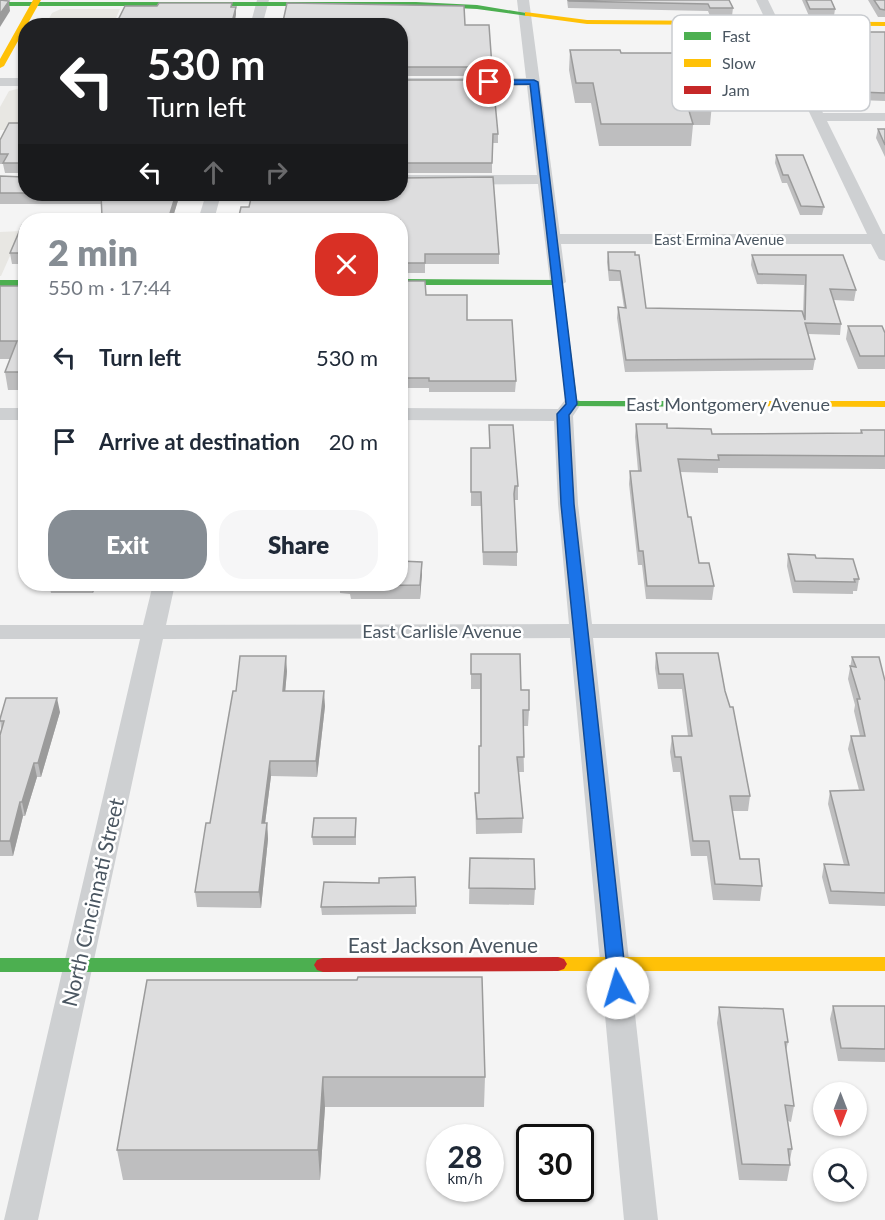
<!DOCTYPE html>
<html lang="en">
<head>
<meta charset="utf-8">
<style>
	body { margin:0; font-family:Lato,sans-serif; background:#f6f6f7; color:#1f2937; height:100vh; display:flex; flex-direction:column; font-size:22px; white-space:nowrap }
	* { box-sizing:border-box; margin:0 }
	p { font-size:20px; color:#747a83 }
	.icon { flex:none; width:33px; height:33px; fill:none; stroke:currentColor; stroke-width:2; stroke-linecap:round; stroke-linejoin:round }
	.map { position:relative; flex:1; overflow:hidden }
	.drawer { position:absolute; left:18px; top:213px; width:390px; height:378px; display:flex; flex-direction:column; background:#fff; border-radius:24px; box-shadow:0 2px 4px #0004 }
	.drawer>* { flex:none }
	.hud { position:absolute; left:18px; top:18px; width:390px; height:183px; border-radius:24px; box-shadow:0 2px 4px #0004; background:#202124; color:#fff; overflow:hidden }
	.needle { width:39px; rotate:180deg }
	.buttons { position:absolute; left:813px; top:1082px; display:grid; gap:12px }
	.buttons a { display:grid; place-items:center; width:54px; height:54px; border-radius:50%; background:#fff; box-shadow:0 2px 4px #0004; font-size:30px }
	.speed { position:absolute; left:426px; top:1124px; display:flex; gap:12px; font-size:30px; font-weight:700; text-align:center }
	.speed>* { display:grid; place-content:center; width:78px; height:78px; border-radius:50%; background:#fff; box-shadow:0 2px 4px #0004; line-height:1 }
	.speed small { font-size:15px; font-weight:400 }
	.speed .limit { border:3px solid #111; border-radius:9px; background:#fff; color:#111 }
	.pin { position:absolute; display:grid; place-items:center; width:51px; height:51px; color:#fff; margin:-26px; border:3px solid #fff; border-radius:50%; box-shadow:0 2px 6px #0007 }
	.me { position:absolute; width:66px; margin:-33px; rotate:354deg; stroke-linejoin:round; filter:drop-shadow(0 0 4px #0008) }
	.turn { display:flex; align-items:center; gap:21px; height:126px; padding:0 30px; font-size:27px }
	.turn .icon { width:78px; height:78px; stroke-width:2.5 }
	.turn b { display:block; font-size:42px; line-height:51px }
	.lanes { display:flex; align-items:center; height:57px; padding:0 30px; background:#0003; justify-content:center; gap:30px; direction:ltr }
	.lanes .off { opacity:.35 }
	.round { display:grid; place-items:center; flex:none; width:63px; height:63px; border-radius:24px; background:#f6f6f7 }
	.headline { display:flex; align-items:center; justify-content:space-between; height:102px; padding:0 30px }
	h1 { font-size:36px; font-weight:800; line-height:45px; color:#868d94 }
	.cta { display:flex; gap:12px; margin-top:auto; padding:12px 30px }
	.cta a { flex:1; height:69px; border-radius:24px; background:#868d94; color:#fff; font-size:24px; font-weight:800; line-height:69px; text-align:center }
	.cta a+a { background:#f6f6f7; color:#1f2937 }
	ul { padding:0; list-style:none }
	li { display:flex; align-items:center; gap:18px; height:84px; padding:0 30px }
	li div { flex:1 }
	li b { display:block; font-size:22px }
	li em { font-style:normal }
	.map>svg:first-child { display:block }
	.commercial { fill:#e8e7e3 }
	.lines { fill:none; stroke-linecap:round; stroke-linejoin:round }
	.street { fill:#ced0d2; fill-rule:evenodd }
	.fast { fill:#4caf50; fill-rule:evenodd }
	.slow { fill:#ffc107; fill-rule:evenodd }
	.jam { fill:#c62828; fill-rule:evenodd }
	.wall { fill:#bebebf }
	.shaded-wall { fill:#9b9b9b }
	.building { fill:#ddddde; stroke:#9b9b9b; stroke-width:1.5 }
	.route { fill:#1a73e8; stroke:#114b97; stroke-width:1.5 }
	.labels { text-anchor:middle; dominant-baseline:central; stroke-width:5; stroke-linejoin:round; paint-order:stroke }
	.far-street-label { font-size:15px; fill:#4a5661; stroke:#fff }
	.street-label { font-size:18px; fill:#4a5661; stroke:#fff }
	.near-street-label { font-size:21px; fill:#4a5661; stroke:#fff }
	.key { fill:#fff; stroke:#c9ccd0; stroke-width:1.5 }
	.key-label { font-size:16px; fill:#4a5661 }
</style>
</head>
<body>
<div class="map">
<svg width="885" height="1220" viewBox="0 0 885 1220">
	<rect width="100%" height="100%" fill="#f4f4f4"/>
	<!-- commercial -->
	<path class="commercial" d="M61 9H120L113 25 45 26 52 13Z
		M25 87V130H0V107L9 91Z
		M21 231 1 276H0V232Z"/>
	<g class="lines">
		<!-- street -->
		<path class="street" d="M257 0H269L262 26H250Z
			M517 0H529L560 234H867L756 0H768L823 113H885V121H827L883 234H885V261L879 259 871 244H561L566 282 558 287 550 282 538 184 400 185V175H537L527 86H400V78H526Z
			M0 78H26V86H0Z
			M206 194H221L214 220H198Z
			M572 398 579 400 581 404 573 416 578 504 592 624H885V638H593L658 1220H624L570 638 163 639 38 1220H4L140 639H0V625H143L153 584H175L166 625 569 624 558 504 554 421 400 420V408L558 409 565 400Z
			M0 408H26V420H0Z"/>
		<!-- fast -->
		<path class="fast" d="M0 2H416L477 5 532 14 528 16 477 9 416 6H0Z
			M400 279 562 280 577 401H744L750 404 744 407 568 406 553 285H400Z
			M0 280H26V286H0Z
			M0 958H323L329 960 332 965 329 970 323 972H0Z"/>
		<!-- slow -->
		<path class="slow" d="M33 0H41L4 66 0 68V59Z
			M525 12 587 20 885 22V26L587 24 528 16H525Z
			M744 401H885V407L740 406V402Z
			M558 957H885V971H558L552 969 549 964 552 959Z"/>
		<!-- jam -->
		<path class="jam" d="M558 957 564 959 567 964 564 969 558 971 323 972 317 970 314 965 317 960 323 958Z"/>
	</g>
	<!-- wall -->
	<path class="wall" d="M567 0H729L733 8 732 16H710L708 11 568 8Z
		M802 0H831L835 9 834 16H809Z
		M868 0H885V17H878Z
		M716 20 746 37 745 48H722L715 30Z
		M819 23 846 32H885V101L858 100 818 31Z
		M465 25 492 67V76H400V26Z
		M570 50 621 53 712 104 710 125H693L691 146H599L591 103H575L569 70Z
		M400 80 498 134V143H492V173H400Z
		M26 123V173H5L3 164H0V140Z
		M878 129H885V157L876 138Z
		M776 155 824 207 822 215H800L787 183H782L775 163Z
		M0 176 24 177 180 194 172 220H68L102 217V204H0Z
		M493 177 499 254V264H425V273H400V220H238L241 207H249L252 194H400V178Z
		M26 225V264H12L10 253Z
		M608 252 646 308 803 316 804 285 757 284 751 265 752 255 856 290 854 301 833 300 841 324 840 335 808 334 815 359 813 370 625 372 617 318 618 307 624 308 620 281H609L607 262Z
		M400 281 467 320 516 381 515 392H429V388H400Z
		M0 286H26V390H8L5 372 10 359H0Z
		M848 326 885 333V369H858L846 339Z
		M636 424 712 434 860 433 861 430H885V469L718 468V473L680 472 688 517 699 563 714 586 712 600 646 599 642 565H638L629 484 630 471H638L635 437Z
		M489 425 518 486V500H514L517 552V566L483 565 481 506H471V448H489Z
		M788 554 816 558 859 579 857 591H853V594L793 593 787 566Z
		M422 562 420 599H351L350 594 340 593V587L289 586V584H400Z
		M49 584H96L93 593H51Z
		M656 653 725 691 750 796 748 811H732L740 859 762 886 760 901 713 900 707 856H691L680 772H673L670 752 672 736H688L682 689H658L655 668Z
		M471 654 521 690 529 710 528 726H523L524 772H519L523 818 522 833 476 834 475 793H479L481 746 480 689H471Z
		M852 657 885 681V906L829 904 822 877 824 864 844 865 828 804 830 791 859 790 848 749 851 736H860L854 711 855 705 848 679Z
		M287 671 285 691 325 706 317 777 271 776 265 823H267L268 839 261 908 197 907 195 892 210 823 236 691Z
		M60 712 41 777H37L25 816H23L13 856H0V735L1 730 0 719Z
		M356 818V845H313L312 837Z
		M470 858 535 889 534 905 469 904Z
		M415 877 416 914 322 915 321 907Z
		M147 980 485 1077 484 1107H325L320 1180H123L117 1150Z
		M833 1006H885V1062L838 1061 830 1019Z
		M719 1007 788 1042 786 1051 794 1106 791 1122 788 1121 792 1149 790 1160V1165L787 1181 739 1180 717 1023Z"/>
	<!-- shaded-wall -->
	<path class="shaded-wall" d="M9 1 10 11 0 27V14Z
		M236 7V15L234 26H231Z
		M176 194H180L172 220H168Z
		M422 562V575L420 599V585Z
		M91 584H96L93 593Z
		M286 656 287 671 284 706 283 691Z
		M324 691 325 706 317 777 316 761Z
		M57 698 60 712 41 777 38 763Z
		M270 761 271 776 263 839 262 823Z
		M34 763 37 777 25 816 22 802Z
		M20 802 23 816 13 856 10 841Z
		M267 823 268 839 261 908 259 892Z
		M323 1077 325 1107 320 1180 318 1150Z"/>
	<!-- building -->
	<path class="building" d="M0 0 9 1 0 14Z
		M568 0H729L733 8H710L708 4 569 1Z
		M806 0H831L835 9H810Z
		M874 0H885V10L880 9Z
		M159 3H232L231 7H236L231 26H65L68 20H118L125 6H157Z
		M287 3 464 6 465 25H489L492 67H400V26H282Z
		M819 23H842L846 32H885V93L859 92Z
		M570 50H620L621 53H695L712 104H687L693 124H601L593 83H576Z
		M400 80H493L498 134H493L492 163H400Z
		M9 123H26V163H3L8 154H0V140Z
		M878 129H885V145Z
		M776 155H803L824 207 801 206 788 175H783Z
		M0 176 24 177 26 176V193H0Z
		M493 177 499 254H425V263H400V220H238L241 207H249L252 194H400V178Z
		M101 194H176L168 220H68L102 217Z
		M22 225H26V253H10Z
		M608 252H635V255H639L646 308 802 311 805 320 806 275 758 274 752 255H843L856 290 830 289 841 324 805 323 815 359 626 360 618 307 626 308 620 271 609 270Z
		M400 281H425L426 295H467V320H512L516 381H429V378H400Z
		M0 286H26V372H5L17 341H0Z
		M848 326H882L885 333V356H860Z
		M636 424H667V428L711 429 712 434 862 433 861 430H885V456L718 455 719 460 678 459 688 517H691L699 563H709L714 586H647L643 551H639L630 471H641Z
		M489 425H513L518 486H515L514 494 517 552H483L481 492H471V448H490Z
		M788 554 815 555 816 558 853 559 859 579H854L855 582 795 581Z
		M400 561 422 562 420 585 350 586V584H400Z
		M656 653H718L725 691 730 707H733L750 796H730L740 859H759L762 886 715 884 709 841H693L681 757H675L672 736H692L683 674H659Z
		M471 654H520L521 690H529V710H523L524 757H517L523 818 477 819 475 793H479V746H481V674H471Z
		M240 656H286L283 691H324L316 761H270L262 823H267L259 892H195L206 823H210L233 691H236Z
		M852 657H879L885 681V893L831 891 824 864 849 865 830 791 864 790 851 736H865L857 699H860L850 666 856 667Z
		M6 698H57L38 763H34L22 802H20L10 841H0V735L4 721H0V719Z
		M314 818H356L355 837H312Z
		M470 858 534 859 535 889 469 888Z
		M415 877 416 906 321 907 324 882 379 883V878Z
		M358 977H482L485 1077H323L318 1150H117L147 980H357Z
		M833 1006H885V1049L841 1048Z
		M719 1007 783 1009 788 1042H785L794 1106 785 1105 792 1149H788L790 1165 742 1164Z"/>
	<!-- route -->
	<path class="route" d="M486 80H534L538 82 577 404 569 415 574 504 627 988 624 993 618 995 611 993 609 988 561 504 557 414 566 404 530 84 489 85 485 82Z"/>
	<g class="labels">
		<!-- far-street labels -->
		<g class="far-street-label">
			<text x="719" y="239">East Ermina Avenue</text>
		</g>
		<!-- street labels -->
		<g class="street-label">
			<text x="728" y="404">East Montgomery Avenue</text>
			<text x="442" y="631">East Carlisle Avenue</text>
		</g>
		<!-- near-street labels -->
		<g class="near-street-label">
			<text transform="translate(92 902) rotate(-77)">North Cincinnati Street</text>
			<text x="443" y="944">East Jackson Avenue</text>
		</g>
	</g>
	<!-- legend -->
	<rect x="672" y="15" width="198" height="96" rx="9" class="key"/>
	<rect x="684" y="32" width="27" height="8" fill="#4caf50"/>
	<rect x="684" y="59" width="27" height="8" fill="#ffc107"/>
	<rect x="684" y="86" width="27" height="8" fill="#c62828"/>
	<g class="key-label">
		<text x="722" y="42">Fast</text>
		<text x="722" y="69">Slow</text>
		<text x="722" y="96">Jam</text>
	</g>
</svg>
<div class="buttons">
<a><svg class="needle" viewBox="-14 -14 28 28"><path d="M0-13l5 13h-10z" fill="#e53935"/><path d="M0 13l5-13h-10z" fill="#747a83"/></svg></a>
<a><svg class="icon" aria-label="search" viewBox="0 0 24 24"><circle cx="10" cy="10" r="6"/><path d="M15 15l6 6"/></svg></a>
</div>
<div class="speed"><div>28<small>km/h</small></div><div class="limit">30</div></div>
<div class="pin" style="left:489px;top:82px;background:#d93025"><svg class="icon" aria-label="arrive" viewBox="0 0 24 24"><path d="M6 21V4h12l-3 4 3 4H6"/></svg></div>
<svg class="me" style="left:618px;top:988px" viewBox="-20 -20 40 40"><circle r="19" fill="#fff"/><path d="M0-13L10 11 0 6-10 11z" fill="#1a73e8"/></svg>
<div class="hud">
<div class="turn"><svg class="icon" aria-label="left" viewBox="0 0 24 24"><path d="M17 20v-9H6M10 6l-5 5 5 5"/></svg><div><b>530 m</b>Turn left</div></div>
<div class="lanes"><svg class="icon" aria-label="left" viewBox="0 0 24 24"><path d="M17 20v-9H6M10 6l-5 5 5 5"/></svg><svg class="icon off" aria-label="ahead" viewBox="0 0 24 24"><path d="M12 20V5M6 11l6-6 6 6"/></svg><svg class="icon off" aria-label="right" viewBox="0 0 24 24"><path d="M7 20v-9h11M14 6l5 5-5 5"/></svg></div>
</div>
<section class="drawer">
<div class="headline"><div><h1>2 min</h1><p>550 m · 17:44</p></div><a class="round" style="background:#d93025;color:#fff"><svg class="icon" aria-label="close" viewBox="0 0 24 24"><path d="M6 6l12 12M18 6L6 18"/></svg></a></div>
<ul>
<li><svg class="icon" aria-label="left" viewBox="0 0 24 24"><path d="M17 20v-9H6M10 6l-5 5 5 5"/></svg><div><b>Turn left</b></div><em>530 m</em></li>
<li><svg class="icon" aria-label="arrive" viewBox="0 0 24 24"><path d="M6 21V4h12l-3 4 3 4H6"/></svg><div><b>Arrive at destination</b></div><em>20 m</em></li>
</ul>
<div class="cta"><a>Exit</a><a>Share</a></div>
</section>
</div>
</body>
</html>
